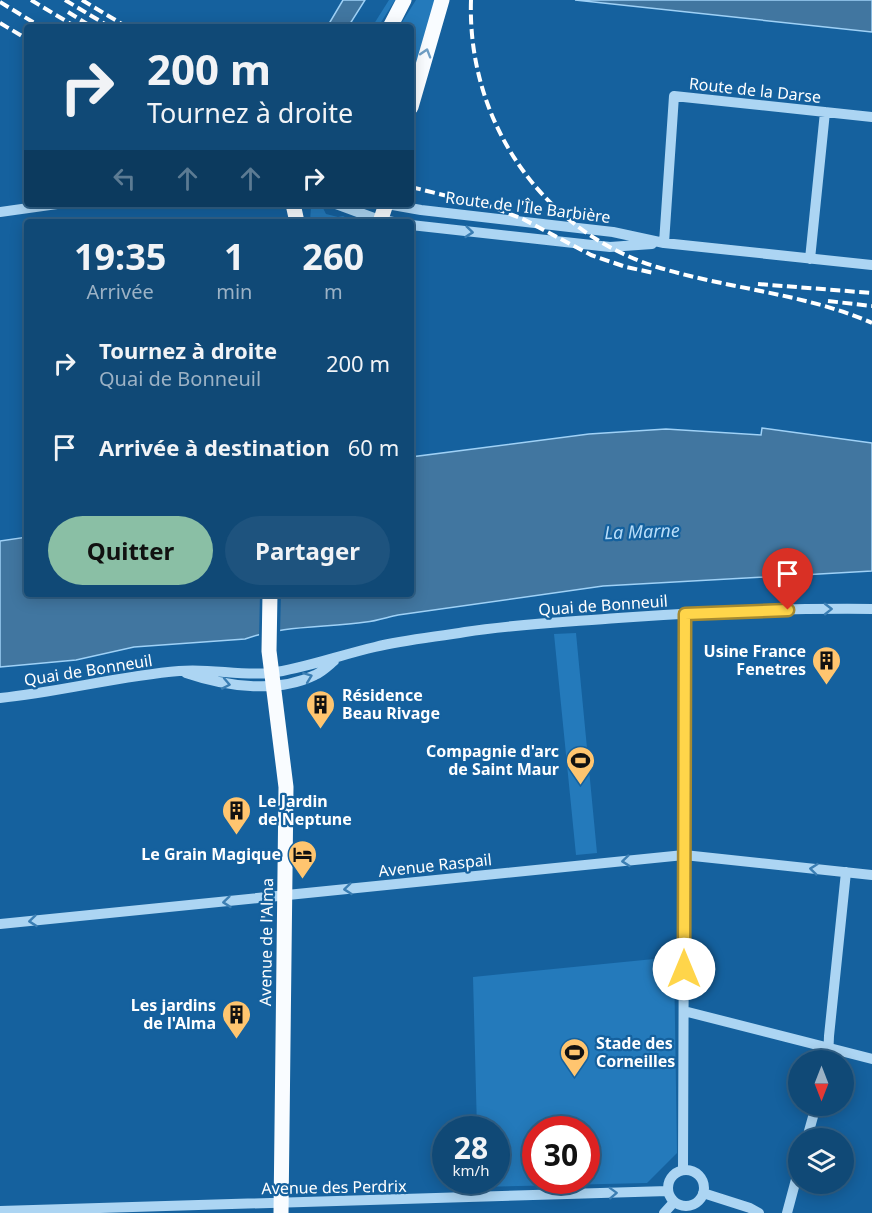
<!DOCTYPE html>
<html lang="fr">
<head>
<meta charset="utf-8">
<style>
	body { margin:0; font-family:"Noto Sans",sans-serif; background:#1e537e; color:#f1f3f6; height:100vh; display:flex; flex-direction:column; font-size:22px; white-space:nowrap }
	* { box-sizing:border-box; margin:0 }
	p { font-size:20px; color:#9cb2c5 }
	.icon { flex:none; width:33px; height:33px; fill:none; stroke:currentColor; stroke-width:2; stroke-linecap:round; stroke-linejoin:round }
	.map { position:relative; flex:1; overflow:hidden }
	.sheet { position:absolute; left:24px; top:219px; width:390px; height:378px; display:flex; flex-direction:column; background:#104976; border-radius:6px; box-shadow:0 3px 15px #0003,0 0 0 2px #306188 }
	.sheet>* { flex:none }
	.hud { position:absolute; left:24px; top:24px; width:390px; height:183px; border-radius:6px; box-shadow:0 3px 15px #0003,0 0 0 2px #306188; background:#104976; color:#f1f3f6; overflow:hidden }
	.needle { width:39px; rotate:180deg }
	.fabs { position:absolute; left:788px; top:1050px; display:grid; gap:12px }
	.fabs a { display:grid; place-items:center; width:66px; height:66px; border-radius:50%; background:#104976; box-shadow:0 3px 15px #0003,0 0 0 2px #306188; font-size:30px }
	.speed { position:absolute; left:432px; top:1116px; display:flex; gap:12px; font-size:30px; font-weight:700; text-align:center }
	.speed>* { display:grid; place-content:center; width:78px; height:78px; border-radius:50%; background:#104976; box-shadow:0 3px 15px #0003,0 0 0 2px #306188; line-height:1 }
	.speed small { font-size:15px; font-weight:400 }
	.speed .limit { border:9px solid #d22; background:#fff; color:#111 }
	.pin { position:absolute; display:grid; place-items:center; width:51px; height:51px; color:#fff; margin:-62px -26px; border-radius:50% 50% 50% 0; rotate:-45deg; box-shadow:0 0 6px #0007 }
	.pin .icon { rotate:45deg }
	.me { position:absolute; width:66px; margin:-33px; rotate:0deg; stroke-linejoin:round; filter:drop-shadow(0 0 4px #0008) }
	.turn { display:flex; align-items:center; gap:21px; height:126px; padding:0 24px; font-size:27px }
	.turn .icon { width:78px; height:78px; stroke-width:2.5 }
	.turn b { display:block; font-size:42px; line-height:51px }
	.lanes { display:flex; align-items:center; height:57px; padding:0 24px; background:#0003; justify-content:center; gap:30px; direction:ltr }
	.lanes .off { opacity:.35 }
	.eta { display:flex; justify-content:space-evenly; align-items:center; height:102px; text-align:center }
	.eta b { font-size:36px; font-weight:700; line-height:42px }
	.cta { display:flex; gap:12px; margin-top:auto; padding:12px 24px }
	.cta a { flex:1; height:69px; border-radius:36px; background:#8abfa5; color:#111; font-size:24px; font-weight:700; line-height:69px; text-align:center }
	.cta a+a { background:#1e537e; color:#f1f3f6 }
	ul { padding:0; list-style:none }
	li { display:flex; align-items:center; gap:18px; height:84px; padding:0 24px }
	li div { flex:1 }
	li b { display:block; font-size:22px }
	li em { font-style:normal }
	.map>svg:first-child { display:block }
	.green { fill:#247abb; fill-rule:evenodd }
	.water { fill:#4176a0; stroke:#9fd1f6; stroke-width:1.5 }
	.pier { fill:#15619e }
	.lines { fill:none; stroke-linecap:round; stroke-linejoin:round }
	.minor { stroke:#acd5f3; stroke-width:10 }
	.major { stroke:#f9fcff; stroke-width:15 }
	.rail { stroke:#fff; stroke-width:4; stroke-dasharray:10 4.5; stroke-linecap:butt }
	.oneway { stroke:#709fc5 }
	.oneway2 { stroke:#3b7eb3 }
	.route-casing { stroke:#a68a30; stroke-width:15 }
	.route { stroke:#ffd54a; stroke-width:10 }
	.labels { text-anchor:middle; dominant-baseline:central; stroke-width:4.5; stroke-linejoin:round; paint-order:stroke }
	.street-label { font-size:16px; fill:#fff; stroke:#15619e }
	.poi-label { font-size:16px; font-weight:bold; fill:#fff; stroke:#15619e; text-anchor:end }
	.water-label { font-size:18px; font-style:italic; fill:#b9defa; stroke:#15619e }
</style>
</head>
<body>
<div class="map">
<svg width="872" height="1213" viewBox="0 0 872 1213">
	<rect width="100%" height="100%" fill="#15619e"/>
	<!-- green -->
	<path class="green" d="M389 0H395L378 27H372Z
		M416 0H437L411 92V27H399Z
		M314 204 323 208 326 214 338 217 343 216 354 222H310L311 207Z
		M576 633 597 853 576 855 554 634Z
		M674 957 677 1153 647 1183 478 1187V1181L496 1180V1130L477 1129 473 977ZM536 1130H586V1180H536Z"/>
	<!-- water -->
	<path class="water" d="M343 0H365L348 27H327Z
		M575 0H872V32Z
		M762 428 872 443V571L603 586 398 615C388 617 377 621 366 622 326 628 284 625 245 639L134 647 76 660 0 667V541L27 537V594H411V457L589 434 666 429 761 435Z"/>
	<!-- pier -->
	<path class="pier" d="M260 594H281L280 634 259 637Z"/>
	<g class="lines">
		<!-- minor -->
		<path class="minor" d="M336 204 374 218 393 222
			M387 204 421 210 613 232 664 243 872 265
			M0 212 57 204
			M411 225 610 247 652 244
			M664 243 674 96 872 117
			M810 259 825 112
			M186 673C224 686 277 694 315 675 322 672 328 666 334 661
			M0 698C60 692 119 676 179 671 210 668 239 676 270 673 306 668 340 655 375 647 404 640 435 637 465 632 515 624 567 622 618 618 703 612 787 608 872 609
			M0 924 684 855 872 875
			M684 1011 872 1059
			M828 1060 829 1036 846 872
			M807 1138 816 1106
			M683 1170 685 614
			M668 1188a18 18 0 1 1 36 0a18 18 0 1 1-36 0Z
			M703 1193 750 1208 759 1213
			M0 1211 668 1191
			M664 1213 674 1202
			M787 1213 798 1172"/>
		<!-- major -->
		<path class="major" d="M390 27 404 0
			M411 107 442 0
			M293 204 297 222
			M380 222 386 204
			M270 594 269 651 286 787 281 1213"/>
		<!-- rail -->
		<path class="rail" d="M31 0 76 27
			M65 0 110 27
			M82 0 127 27
			M471 0C467 120 541 231 657 267 728 289 804 293 872 323
			M0 2 41 27
			M68 12 92 27
			M0 23 27 39
			M411 187 492 207 523 219 591 255 626 267 654 273
			M758 284 872 293
			M828 301 872 306"/>
	</g>
	<!-- one-way arrows -->
	<defs><path id="oneway-chevron" d="M-2-3.5L2.5 0L-2 3.5" fill="none" stroke-width="1.6" stroke-linecap="round" stroke-linejoin="round" transform="scale(1.5)"/></defs>
	<use class="oneway" href="#oneway-chevron" transform="translate(426 53) rotate(-73)"/>
	<g class="oneway2">
		<use href="#oneway-chevron" transform="translate(469 232) rotate(6)"/>
		<use href="#oneway-chevron" transform="translate(828 609) rotate(-1)"/>
		<use href="#oneway-chevron" transform="translate(308 677) rotate(-21)"/>
		<use href="#oneway-chevron" transform="translate(226 684) rotate(11)"/>
		<use href="#oneway-chevron" transform="translate(626 861) rotate(174)"/>
		<use href="#oneway-chevron" transform="translate(814 869) rotate(-174)"/>
		<use href="#oneway-chevron" transform="translate(348 889) rotate(174)"/>
		<use href="#oneway-chevron" transform="translate(227 902) rotate(174)"/>
		<use href="#oneway-chevron" transform="translate(33 921) rotate(174)"/>
		<use href="#oneway-chevron" transform="translate(613 1193) rotate(-2)"/>
	</g>
	<g class="lines">
		<defs>
			<path id="route" d="M684 969 685 614 788 610"/>
		</defs>
		<!-- route casing -->
		<use href="#route" class="route-casing"/>
		<!-- route -->
		<use href="#route" class="route"/>
	</g>
	<!-- icons -->
	<defs>
		<symbol id="building-pin" viewBox="-11 -11 22 30"><path d="M0 17L-7.5 6A9.5 9.5 0 1 1 7.5 6Z" fill="#ffc56f" stroke="#15619e"/><path d="M-4-6H4V6H1V3H-1V6H-4ZM-2.5-4.3h1.7v1.8h-1.7ZM.8-4.3h1.7v1.8H.8ZM-2.5-1h1.7V.8h-1.7ZM.8-1h1.7V.8H.8Z" fill="#111"/></symbol>
		<symbol id="stadium-pin" viewBox="-11 -11 22 30"><path d="M0 17L-7.5 6A9.5 9.5 0 1 1 7.5 6Z" fill="#ffc56f" stroke="#15619e"/><path d="M0-5a6.5 5 0 1 0 0 10a6.5 5 0 1 0 0-10ZM-3.5-1.8h7v3.6h-7Z" fill="#111"/></symbol>
		<symbol id="hotel-pin" viewBox="-11 -11 22 30"><path d="M0 17L-7.5 6A9.5 9.5 0 1 1 7.5 6Z" fill="#ffc56f" stroke="#15619e"/><path d="M-6-4.5h1.5V1H6V5H4.5V3h-9V5H-6ZM-4 0a1.8 1.8 0 1 1 3.6 0ZM.5 0V-2.5h3Q6-2.5 6 0Z" fill="#111"/></symbol>
	</defs>
	<g fill-rule="evenodd">
		<use href="#building-pin" x="810" y="644" width="33" height="45"/>
		<use href="#building-pin" x="304" y="688" width="33" height="45"/>
		<use href="#stadium-pin" x="564" y="744" width="33" height="45"/>
		<use href="#building-pin" x="220" y="794" width="33" height="45"/>
		<use href="#hotel-pin" x="286" y="838" width="33" height="45"/>
		<use href="#building-pin" x="220" y="998" width="33" height="45"/>
		<use href="#stadium-pin" x="558" y="1036" width="33" height="45"/>
	</g>
	<g class="labels">
		<!-- street labels -->
		<g class="street-label">
			<text transform="translate(755 90) rotate(6)">Route de la Darse</text>
			<text transform="translate(528 207) rotate(7)">Route de l'Île Barbière</text>
			<text transform="translate(603 605) rotate(-4)">Quai de Bonneuil</text>
			<text transform="translate(88 670) rotate(-9)">Quai de Bonneuil</text>
			<text transform="translate(435 865) rotate(-6)">Avenue Raspail</text>
			<text transform="translate(266 942) rotate(-89)">Avenue de l'Alma</text>
			<text transform="translate(334 1187) rotate(-1)">Avenue des Perdrix</text>
		</g>
		<!-- poi labels -->
		<g class="poi-label">
			<text x="806" y="651">Usine France<tspan x="806" dy="18">Fenetres</tspan></text>
			<text x="342" y="695" text-anchor="start">Résidence<tspan x="342" dy="18">Beau Rivage</tspan></text>
			<text x="559" y="751">Compagnie d'arc<tspan x="559" dy="18">de Saint Maur</tspan></text>
			<text x="258" y="801" text-anchor="start">Le Jardin<tspan x="258" dy="18">de Neptune</tspan></text>
			<text x="281" y="854">Le Grain Magique</text>
			<text x="216" y="1005">Les jardins<tspan x="216" dy="18">de l'Alma</tspan></text>
			<text x="596" y="1043" text-anchor="start">Stade des<tspan x="596" dy="18">Corneilles</tspan></text>
		</g>
		<!-- water labels -->
		<g class="water-label">
			<text transform="translate(642 531) rotate(-2)">La Marne</text>
		</g>
	</g>
</svg>
<div class="fabs">
<a><svg class="needle" viewBox="-14 -14 28 28"><path d="M0-13l5 13h-10z" fill="#e53935"/><path d="M0 13l5-13h-10z" fill="#9cb2c5"/></svg></a>
<a><svg class="icon" aria-label="layers" viewBox="0 0 24 24"><path d="M12 4l9 5-9 5-9-5zM3 14l9 5 9-5"/></svg></a>
</div>
<div class="speed"><div>28<small>km/h</small></div><div class="limit">30</div></div>
<div class="pin" style="left:788px;top:610px;background:#d93025"><svg class="icon" aria-label="arrive" viewBox="0 0 24 24"><path d="M6 21V4h12l-3 4 3 4H6"/></svg></div>
<svg class="me" style="left:684px;top:969px" viewBox="-20 -20 40 40"><circle r="19" fill="#fff"/><path d="M0-13L10 11 0 6-10 11z" fill="#ffd54a"/></svg>
<div class="hud">
<div class="turn"><svg class="icon" aria-label="right" viewBox="0 0 24 24"><path d="M7 20v-9h11M14 6l5 5-5 5"/></svg><div><b>200 m</b>Tournez à droite</div></div>
<div class="lanes"><svg class="icon off" aria-label="left" viewBox="0 0 24 24"><path d="M17 20v-9H6M10 6l-5 5 5 5"/></svg><svg class="icon off" aria-label="ahead" viewBox="0 0 24 24"><path d="M12 20V5M6 11l6-6 6 6"/></svg><svg class="icon off" aria-label="ahead" viewBox="0 0 24 24"><path d="M12 20V5M6 11l6-6 6 6"/></svg><svg class="icon" aria-label="right" viewBox="0 0 24 24"><path d="M7 20v-9h11M14 6l5 5-5 5"/></svg></div>
</div>
<section class="sheet">
<div class="eta">
<div><b>19:35</b><p>Arrivée</p></div>
<div><b>1</b><p>min</p></div>
<div><b>260</b><p>m</p></div>
</div>
<ul>
<li><svg class="icon" aria-label="right" viewBox="0 0 24 24"><path d="M7 20v-9h11M14 6l5 5-5 5"/></svg><div><b>Tournez à droite</b><p>Quai de Bonneuil</p></div><em>200 m</em></li>
<li><svg class="icon" aria-label="arrive" viewBox="0 0 24 24"><path d="M6 21V4h12l-3 4 3 4H6"/></svg><div><b>Arrivée à destination</b></div><em>60 m</em></li>
</ul>
<div class="cta"><a>Quitter</a><a>Partager</a></div>
</section>
</div>
</body>
</html>
